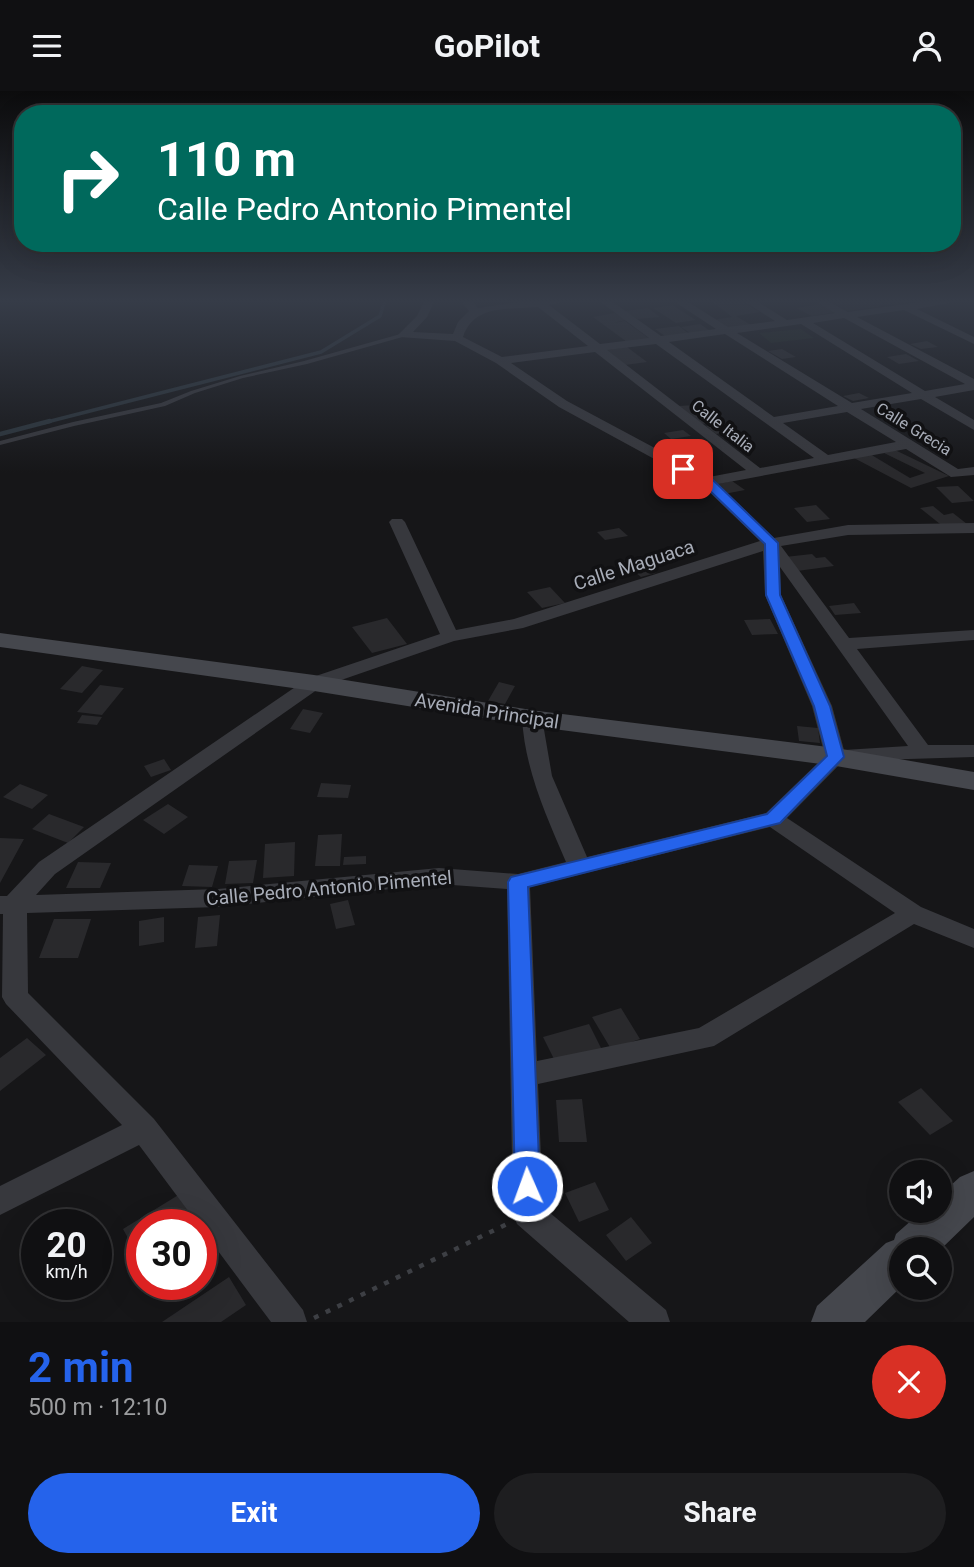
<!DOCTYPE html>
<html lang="en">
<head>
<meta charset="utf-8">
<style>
	body { margin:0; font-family:Roboto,sans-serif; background:#1e1e20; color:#f1f3f6; height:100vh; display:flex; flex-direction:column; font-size:26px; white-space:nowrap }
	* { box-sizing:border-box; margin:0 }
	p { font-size:23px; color:#9c9d9f }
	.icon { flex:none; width:38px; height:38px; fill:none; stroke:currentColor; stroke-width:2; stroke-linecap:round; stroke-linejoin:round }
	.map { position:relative; height:1231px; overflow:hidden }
	.sheet { display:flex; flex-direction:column; background:#101012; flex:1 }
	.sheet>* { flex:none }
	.top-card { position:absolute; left:14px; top:14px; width:947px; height:147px; border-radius:28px; box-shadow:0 7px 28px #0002,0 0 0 2px #303032; background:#00695c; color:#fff; overflow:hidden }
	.fabs { position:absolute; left:889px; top:1069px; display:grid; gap:14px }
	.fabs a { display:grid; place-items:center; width:63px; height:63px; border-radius:50%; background:#101012; box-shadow:0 7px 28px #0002,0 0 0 2px #303032; font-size:35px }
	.speed { position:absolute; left:21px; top:1118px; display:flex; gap:14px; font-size:35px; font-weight:700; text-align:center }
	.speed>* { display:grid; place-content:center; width:91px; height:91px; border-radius:50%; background:#101012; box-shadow:0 7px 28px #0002,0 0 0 2px #303032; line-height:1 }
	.speed small { font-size:18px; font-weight:400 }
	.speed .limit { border:10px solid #d22; background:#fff; color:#111 }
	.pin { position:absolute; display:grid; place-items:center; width:60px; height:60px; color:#fff; margin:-30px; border-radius:14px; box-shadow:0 4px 10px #0006 }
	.me { position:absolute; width:77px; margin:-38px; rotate:358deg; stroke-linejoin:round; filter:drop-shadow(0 0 5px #0008) }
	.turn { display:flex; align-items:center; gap:24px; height:147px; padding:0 28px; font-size:32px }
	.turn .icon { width:91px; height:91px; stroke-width:2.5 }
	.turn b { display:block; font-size:49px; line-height:60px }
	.round { display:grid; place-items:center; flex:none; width:74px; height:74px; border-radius:37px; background:#1e1e20 }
	.head { display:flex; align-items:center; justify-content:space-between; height:119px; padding:0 28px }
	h1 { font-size:42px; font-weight:700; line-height:52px; color:#2563eb }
	.action { display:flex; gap:14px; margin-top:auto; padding:14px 28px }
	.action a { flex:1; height:80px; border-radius:42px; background:#2563eb; color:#fff; font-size:28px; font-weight:700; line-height:80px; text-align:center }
	.action a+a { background:#1e1e20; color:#f1f3f6 }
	header { display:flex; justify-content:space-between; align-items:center; height:91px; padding:0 28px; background:#101012; font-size:32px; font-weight:700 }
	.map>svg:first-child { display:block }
	.built { fill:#222225 }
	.green { fill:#1c231d }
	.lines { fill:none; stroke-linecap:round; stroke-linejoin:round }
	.stream-far1 { stroke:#2c353c; stroke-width:3.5 }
	.stream { stroke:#2c353c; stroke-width:4.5 }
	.building { fill:#29292c }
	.path { stroke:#3d3f44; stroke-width:4.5; stroke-dasharray:5 8; stroke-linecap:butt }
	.lane { fill:#37383d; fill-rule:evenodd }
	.street { fill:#37383d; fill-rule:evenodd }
	.secondary { fill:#45474d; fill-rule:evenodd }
	.route { fill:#2563eb; stroke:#184099; stroke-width:2 }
	.labels { text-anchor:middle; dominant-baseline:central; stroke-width:7; stroke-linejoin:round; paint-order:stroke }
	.far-street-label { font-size:16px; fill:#a8adb8; stroke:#111113 }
	.street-label { font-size:19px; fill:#a8adb8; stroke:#111113 }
</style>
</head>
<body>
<header><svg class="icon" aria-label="menu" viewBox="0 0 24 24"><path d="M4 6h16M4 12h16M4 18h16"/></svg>GoPilot<svg class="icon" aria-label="person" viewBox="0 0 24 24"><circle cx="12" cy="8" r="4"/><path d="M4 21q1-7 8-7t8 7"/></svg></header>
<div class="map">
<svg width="974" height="1231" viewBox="0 0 974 1231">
	<rect width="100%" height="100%" fill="#161618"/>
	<!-- built -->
	<path class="built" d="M828 209H925L847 220Z"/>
	<!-- green -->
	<path class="green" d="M801 238 814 247 771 252 759 242Z"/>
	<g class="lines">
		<!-- stream-far1 -->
		<path class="stream-far1" d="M43 332 321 261 380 225 385 209"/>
		<!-- stream -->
		<path class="stream" d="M0 343 50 330"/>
	</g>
	<!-- building -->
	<path class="building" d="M739 209 760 221 736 225 751 234 728 237 713 229 732 226 711 210Z
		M821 213 837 221 812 225 796 217Z
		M673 214 683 221 696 229 676 232 653 217Z
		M648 217 660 226 637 228 625 220Z
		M615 222 626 229 613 232 625 230 650 248 627 251 593 226Z
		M700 233 709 239 690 242 681 236Z
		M679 235 688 242 665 245 655 238Z
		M927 250 938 256 921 258 910 253Z
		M627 256 647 271 625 274 606 259Z
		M782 258 796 266 782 268 768 260Z
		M906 263 919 270 899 273 887 266Z
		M859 302 869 307 853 310 843 305Z
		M697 314 710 321 696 323 699 325H716L722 330 701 333 678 315Z
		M725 332 736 339 716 343 706 335Z
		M683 339 691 345 671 348 664 342Z
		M895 359 949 385 911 397 854 367 870 363 910 387 925 382 884 362Z
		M732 390 745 399 724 403 712 394Z
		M958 395 974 410 952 412 936 396Z
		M816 414 830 428 807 431 794 417Z
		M933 415 944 424 953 422 967 433 945 437 920 417Z
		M619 437 628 445 605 449 597 441Z
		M812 463 816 467 825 466 834 475 797 480 785 466Z
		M637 467 656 482 641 486 622 471Z
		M550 496 565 512 542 517 527 501Z
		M854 512 861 522 835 524 829 515Z
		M387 527 407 553 372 562 352 536Z
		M770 528 778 543 752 544 744 529Z
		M82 575 103 579 82 602 60 598Z
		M499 591 515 595 505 613 488 610Z
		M100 594 124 597 102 624 77 621Z
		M303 618 323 622 310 642 290 638Z
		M82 624 102 626 97 634 77 632Z
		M797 635 818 637 820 652 799 650Z
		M164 668 171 679 151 686 144 675Z
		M321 692 351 694 348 707 317 706Z
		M20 693 48 704 32 718 3 706Z
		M168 713 188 726 164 743 143 729Z
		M49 723 84 736 68 752 32 738Z
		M342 743 340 775H315L318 744Z
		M0 747 24 748 0 792Z
		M295 751 294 785 263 787 265 753Z
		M366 765V773L343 774 344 766Z
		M257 769 253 792 225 793 229 770Z
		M78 771 111 772 100 797H66Z
		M189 774 218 775 212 796 182 795Z
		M348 809 355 834 336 838 330 813Z
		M220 824 217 855 195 857 198 826Z
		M164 826V851L139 855V830Z
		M54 828H91L78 867H39Z
		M621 917 640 948 611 958 592 926Z
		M589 933 603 961 557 974 543 946Z
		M27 947 46 964 0 1000V967Z
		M921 997 953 1030 930 1044 898 1011Z
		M582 1008 587 1051H559L556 1009Z
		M595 1091 609 1119 579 1131 565 1102Z
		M180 1103 197 1134H142V1173L123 1138Z
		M631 1126 652 1152 626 1170 606 1144Z
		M229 1186 246 1214 221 1231H162Z"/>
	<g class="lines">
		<!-- path -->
		<path class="path" d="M314 1227 509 1132"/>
		<!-- lane -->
		<path class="lane" d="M404 242 407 244 406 245 307 273 243 287 195 302 165 315 74 335 0 354V350L73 331 161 312 191 300 240 285 304 270Z"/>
		<!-- street -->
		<path class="street" d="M425 209H435L427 226 413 241 453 243 458 231 469 220 460 209H471L478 217 531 209H571L549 214 600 253 649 247 598 209H610L661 245 716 238 672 209H685L728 236 775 230 742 209H755L787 229 835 222 813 209H826L848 221 934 209H964L917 218 974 246V253L904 219 857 226 974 288V299L935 306 974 329V339L921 308 861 318 958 378 974 376V384L951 386 906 358 718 393 774 447 848 434 974 432V442L848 444 781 455 849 547 974 539V549L857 558 928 654H974V666L843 670 787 727 921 816 974 838V857L914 833 714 955 538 993 543 1116 666 1219 670 1231H629L517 1133 513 1123 507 798 439 793 218 816 27 822 28 902 154 1028 303 1219 307 1231H271L139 1054 0 1124V1095L122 1034 6 913 2 906 3 823H0V805H7L39 771 307 588 440 543 389 431 392 428H402L405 431 456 539 514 528 760 450 702 394 559 316 496 272 455 250 400 246 398 244 417 225ZM538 216 588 255 502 266 463 246C474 213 508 219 538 216ZM844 227 965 293 925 300 813 232ZM801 233 912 302 852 312 737 242ZM725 243 838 315 774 326 669 251ZM656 253 814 367 760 377 607 259ZM595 261 746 379 709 386 567 310 511 272ZM847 321 896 351 828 364 783 332ZM763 460 765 504 812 615 825 665 766 722 587 766 552 685 542 627 539 623H525L522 627C525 679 546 724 566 771L518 783 439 777 218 798 36 804 55 783 321 596 454 550 523 537ZM780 476 908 655 844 659 832 615 781 504ZM770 736 895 822 699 937 537 970 530 796Z"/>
		<!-- secondary -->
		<path class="secondary" d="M0 542 314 584 538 620 836 657 974 681V699L836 675 538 636 314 600 0 556Z
			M974 1080V1126L940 1159 901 1158V1196L865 1231H811L817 1215 886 1152 894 1149 896 1143 922 1120H940V1104L960 1086Z"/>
	</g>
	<!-- sky -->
	<linearGradient id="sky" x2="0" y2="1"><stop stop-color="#0c0c0d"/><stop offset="0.55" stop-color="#363c48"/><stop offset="1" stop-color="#363c48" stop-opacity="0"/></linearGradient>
	<rect width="974" height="382" fill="url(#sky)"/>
	<!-- route -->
	<path class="route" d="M683 374 712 388 778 452 780 504 830 615 844 666 780 732 528 796 540 1095 536 1103 527 1106 519 1103 515 1095 508 791 511 786 767 723 827 665 814 615 766 504 765 453 703 393 679 380V375Z"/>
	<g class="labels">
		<!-- far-street labels -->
		<g class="far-street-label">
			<text transform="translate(723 335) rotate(38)">Calle Italia</text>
			<text transform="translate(914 338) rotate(32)">Calle Grecia</text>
		</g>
		<!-- street labels -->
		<g class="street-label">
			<text transform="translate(634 474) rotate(-18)">Calle Maguaca</text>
			<text transform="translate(487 620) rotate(9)">Avenida Principal</text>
			<text transform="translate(329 797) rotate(-5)">Calle Pedro Antonio Pimentel</text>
		</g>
	</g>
</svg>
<div class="fabs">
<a><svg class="icon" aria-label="sound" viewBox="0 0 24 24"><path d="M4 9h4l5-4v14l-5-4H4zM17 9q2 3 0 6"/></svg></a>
<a><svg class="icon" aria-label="search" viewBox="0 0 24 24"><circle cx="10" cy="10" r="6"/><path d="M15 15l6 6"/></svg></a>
</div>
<div class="speed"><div>20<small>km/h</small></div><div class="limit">30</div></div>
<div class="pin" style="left:683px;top:378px;background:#d93025"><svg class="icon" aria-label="arrive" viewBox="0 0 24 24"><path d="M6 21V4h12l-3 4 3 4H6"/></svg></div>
<svg class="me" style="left:527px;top:1095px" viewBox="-20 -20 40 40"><circle r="17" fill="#2563eb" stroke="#fff" stroke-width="3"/><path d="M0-11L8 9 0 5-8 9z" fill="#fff"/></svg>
<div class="top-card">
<div class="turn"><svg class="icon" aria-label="right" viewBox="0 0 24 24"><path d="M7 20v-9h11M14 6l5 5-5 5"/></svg><div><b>110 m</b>Calle Pedro Antonio Pimentel</div></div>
</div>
</div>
<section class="sheet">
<div class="head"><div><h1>2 min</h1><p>500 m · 12:10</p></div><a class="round" style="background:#d93025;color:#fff"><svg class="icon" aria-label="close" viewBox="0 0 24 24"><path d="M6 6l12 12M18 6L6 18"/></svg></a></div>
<div class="action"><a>Exit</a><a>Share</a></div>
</section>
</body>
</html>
